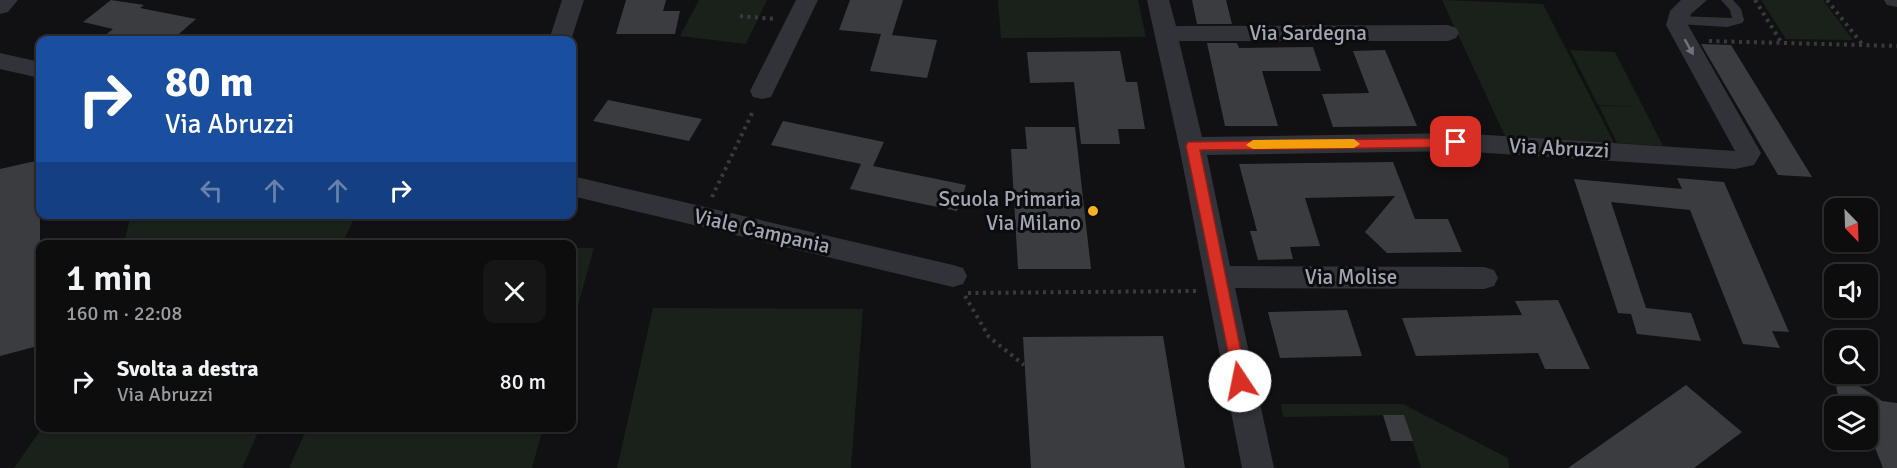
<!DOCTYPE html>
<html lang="it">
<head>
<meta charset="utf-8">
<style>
	body { margin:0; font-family:Signika,sans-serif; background:#161617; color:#f1f3f6; height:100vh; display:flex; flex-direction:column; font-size:22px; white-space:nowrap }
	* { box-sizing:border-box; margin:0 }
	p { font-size:20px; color:#9a9c9e }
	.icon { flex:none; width:33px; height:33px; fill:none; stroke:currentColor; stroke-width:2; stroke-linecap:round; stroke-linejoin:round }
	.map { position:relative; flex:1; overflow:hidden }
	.drawer { position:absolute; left:36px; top:240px; width:540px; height:192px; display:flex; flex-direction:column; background:#0d0d0e; border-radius:12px; box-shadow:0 2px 4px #0004,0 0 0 2px #2d2d2e }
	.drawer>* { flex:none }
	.banner { position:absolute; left:36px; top:36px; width:540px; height:183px; border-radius:12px; box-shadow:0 2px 4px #0004,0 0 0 2px #2d2d2e; background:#1a4fa0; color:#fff; overflow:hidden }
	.needle { width:39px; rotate:157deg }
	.controls { position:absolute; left:1824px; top:198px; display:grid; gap:12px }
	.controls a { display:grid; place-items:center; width:54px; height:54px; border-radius:12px; background:#0d0d0e; box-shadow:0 2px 4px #0004,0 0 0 2px #2d2d2e; font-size:30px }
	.pin { position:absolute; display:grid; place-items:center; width:51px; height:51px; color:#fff; margin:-26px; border-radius:12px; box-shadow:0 3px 9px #0006 }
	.me { position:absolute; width:66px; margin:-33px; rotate:349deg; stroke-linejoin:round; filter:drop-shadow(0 0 4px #0008) }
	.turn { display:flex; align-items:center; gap:21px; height:126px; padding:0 30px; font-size:27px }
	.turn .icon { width:78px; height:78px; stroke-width:2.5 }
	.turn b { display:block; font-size:42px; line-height:51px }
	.lanes { display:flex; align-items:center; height:57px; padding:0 30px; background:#0003; justify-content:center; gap:30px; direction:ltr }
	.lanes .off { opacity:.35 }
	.round { display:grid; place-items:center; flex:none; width:63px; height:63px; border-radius:12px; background:#161617 }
	.summary { display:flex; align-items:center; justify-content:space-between; height:102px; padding:0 30px }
	h1 { font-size:36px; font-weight:600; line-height:45px }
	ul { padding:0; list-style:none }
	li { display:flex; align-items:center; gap:18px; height:78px; padding:0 30px }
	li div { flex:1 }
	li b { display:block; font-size:22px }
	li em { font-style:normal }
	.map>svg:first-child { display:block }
	.green { fill:#19211a }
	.building { fill:#3b3c40 }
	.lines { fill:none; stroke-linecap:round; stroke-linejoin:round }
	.path { stroke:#383a3f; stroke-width:4; stroke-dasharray:3 4.5; stroke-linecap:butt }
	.service { fill:#323338; fill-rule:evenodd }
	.minor { fill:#323338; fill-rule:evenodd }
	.oneway { fill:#70737c }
	.route { fill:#d93025; stroke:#8d1f18; stroke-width:1.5 }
	.slow { fill:#f59e0b }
	.poi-dot { fill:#f9b123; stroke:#0c0c0e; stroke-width:2 }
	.labels { text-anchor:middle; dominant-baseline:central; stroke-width:6; stroke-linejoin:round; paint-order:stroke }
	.street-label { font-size:21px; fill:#a2a7b4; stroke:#0c0c0e }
	.poi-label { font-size:21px; fill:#a2a7b4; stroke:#0c0c0e; text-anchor:end }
</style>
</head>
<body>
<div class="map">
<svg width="1897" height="468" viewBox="0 0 1897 468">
	<rect width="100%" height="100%" fill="#111113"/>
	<!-- green -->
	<path class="green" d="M699 0H767L746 44 680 36Z
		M998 0H1138L1146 37 1001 38Z
		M1442 0 1543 4 1614 143 1505 136Z
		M1761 0H1823L1853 40 1786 39Z
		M1570 50 1615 52 1663 146 1617 143 1599 106 1640 107 1598 105Z
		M131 214H356V215L342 244H124Z
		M572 248H594L572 327Z
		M653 308 863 309 851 468H617Z
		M1281 404H1403L1508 458 1509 468H1421L1404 415 1283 417Z
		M42 428H260L242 468H14Z
		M307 428H543L532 468H289Z"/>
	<!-- building -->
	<path class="building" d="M111 0 144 5 140 8 196 19 172 40H99L113 29 83 22Z
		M626 0H666L663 11H680L675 34H616Z
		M850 0H903L892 35 937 40 927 78 870 71 881 34 839 30Z
		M1192 0H1226L1232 24H1197Z
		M1207 43H1237L1239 48 1313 47 1321 71H1262L1278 126H1225Z
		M1701 44 1731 45 1812 177 1778 175Z
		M1385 50 1417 126 1333 127 1322 94 1369 93 1353 51Z
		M1120 51 1126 82H1137L1145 129H1118L1120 144H1081L1074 82 1030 83 1027 52Z
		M608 100 702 119 689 141 593 121Z
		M783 121 884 142 873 166 966 185 957 211 850 189 861 164 771 145Z
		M1025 127H1075L1091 269H1018L1011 149H1027Z
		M40 160V311L34 347 0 356V169Z
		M1393 162 1415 219H1448L1462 252 1387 253 1365 232 1395 196 1305 198 1320 246 1290 247 1293 259 1258 260 1250 231H1257L1239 164Z
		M1677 178 1724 182 1789 332 1772 331 1780 348 1743 344 1690 210 1611 202 1646 308 1691 313 1701 341 1637 334 1631 314 1618 313 1574 179 1682 189Z
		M1558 300 1590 369H1545L1538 353 1416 356 1402 318 1522 315 1515 301Z
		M1347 310 1362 356 1280 358 1268 312Z
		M1163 336 1185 468H1031L1023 337Z
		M1843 383 1858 385 1882 401 1897 403V468H1883L1868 430V406H1844L1840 402 1836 387Z
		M1686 385 1742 432 1694 468H1568Z
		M1383 415H1404L1413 441H1391Z"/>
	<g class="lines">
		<!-- path -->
		<path class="path" d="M1755 0 1781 42
			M1827 0 1862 44
			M740 16 775 19
			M1709 41 1897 46
			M712 197 754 109
			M968 293 1197 291
			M965 296 989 337 1024 365"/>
		<!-- service -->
		<path class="service" d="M1721 0H1733L1741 9 1744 20 1742 23 1727 27 1678 24 1672 20 1678 16 1732 18 1730 10Z"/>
		<!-- minor -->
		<path class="minor" d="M0 0H18L8 12 0 14Z
			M562 0H584L571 40H549Z
			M796 0H818L771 97 762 99 753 97 750 91Z
			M1147 0H1169L1176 26 1448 25 1456 28 1459 33 1456 38 1448 41H1179L1202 137 1457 133 1735 151 1666 25 1670 11 1681 0H1707L1691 14 1688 25 1761 153 1754 165 1735 169 1457 151 1207 155 1230 266 1484 267 1494 270 1498 278 1494 286 1484 289 1235 288 1274 468H1242L1179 146Z
			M1884 0H1897V7L1887 5Z
			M0 53 40 62V78L0 69Z
			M572 176 953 265 963 268 967 276 963 284 953 287 572 196Z"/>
	</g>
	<!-- one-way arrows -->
	<defs><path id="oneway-solid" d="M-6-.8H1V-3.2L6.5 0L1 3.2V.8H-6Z" transform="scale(1.5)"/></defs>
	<use class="oneway" href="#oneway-solid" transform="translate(1689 47) rotate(61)"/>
	<!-- route -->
	<path class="route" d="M1456 138 1463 142 1456 147 1200 150 1247 381 1245 386H1235L1186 146 1188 142Z"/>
	<!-- slow -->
	<path class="slow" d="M1354 139 1360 144 1354 148 1253 149 1246 145 1253 140Z"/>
	<!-- markers -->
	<circle class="poi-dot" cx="1093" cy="211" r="6"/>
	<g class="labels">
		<!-- street labels -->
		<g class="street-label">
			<text x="1308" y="33">Via Sardegna</text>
			<text transform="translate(1559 148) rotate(3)">Via Abruzzi</text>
			<text transform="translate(762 231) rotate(13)">Viale Campania</text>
			<text x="1351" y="277">Via Molise</text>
		</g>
		<!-- poi labels -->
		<g class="poi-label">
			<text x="1081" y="199">Scuola Primaria<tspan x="1081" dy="24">Via Milano</tspan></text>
		</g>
	</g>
</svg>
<div class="controls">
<a><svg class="needle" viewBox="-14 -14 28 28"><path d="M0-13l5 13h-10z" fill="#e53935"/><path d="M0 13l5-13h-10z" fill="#9a9c9e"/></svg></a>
<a><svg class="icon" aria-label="sound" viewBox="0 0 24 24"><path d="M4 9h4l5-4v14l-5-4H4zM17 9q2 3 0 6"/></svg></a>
<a><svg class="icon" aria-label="search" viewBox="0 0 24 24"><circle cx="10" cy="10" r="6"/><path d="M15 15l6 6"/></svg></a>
<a><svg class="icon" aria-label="layers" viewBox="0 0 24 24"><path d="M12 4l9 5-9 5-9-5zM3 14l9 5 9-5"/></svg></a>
</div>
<div class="pin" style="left:1456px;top:142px;background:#d93025"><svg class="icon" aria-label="arrive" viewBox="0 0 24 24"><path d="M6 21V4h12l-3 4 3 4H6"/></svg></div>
<svg class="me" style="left:1240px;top:381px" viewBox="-20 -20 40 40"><circle r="19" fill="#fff"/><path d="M0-13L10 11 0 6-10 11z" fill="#d93025"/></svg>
<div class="banner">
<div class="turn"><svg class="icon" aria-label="right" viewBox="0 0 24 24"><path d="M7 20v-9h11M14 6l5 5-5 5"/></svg><div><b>80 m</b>Via Abruzzi</div></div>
<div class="lanes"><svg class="icon off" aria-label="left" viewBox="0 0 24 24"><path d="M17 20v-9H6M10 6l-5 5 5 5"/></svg><svg class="icon off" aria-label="ahead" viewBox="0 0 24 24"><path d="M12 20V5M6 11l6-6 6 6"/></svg><svg class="icon off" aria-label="ahead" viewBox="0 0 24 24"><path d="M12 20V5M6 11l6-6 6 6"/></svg><svg class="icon" aria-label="right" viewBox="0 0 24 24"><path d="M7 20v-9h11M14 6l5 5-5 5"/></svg></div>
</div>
<section class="drawer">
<div class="summary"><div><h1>1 min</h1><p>160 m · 22:08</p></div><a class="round"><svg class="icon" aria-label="close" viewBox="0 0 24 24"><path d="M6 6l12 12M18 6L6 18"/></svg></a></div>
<ul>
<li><svg class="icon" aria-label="right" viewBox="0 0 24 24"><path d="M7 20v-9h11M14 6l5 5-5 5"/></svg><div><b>Svolta a destra</b><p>Via Abruzzi</p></div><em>80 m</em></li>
</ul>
</section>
</div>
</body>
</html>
